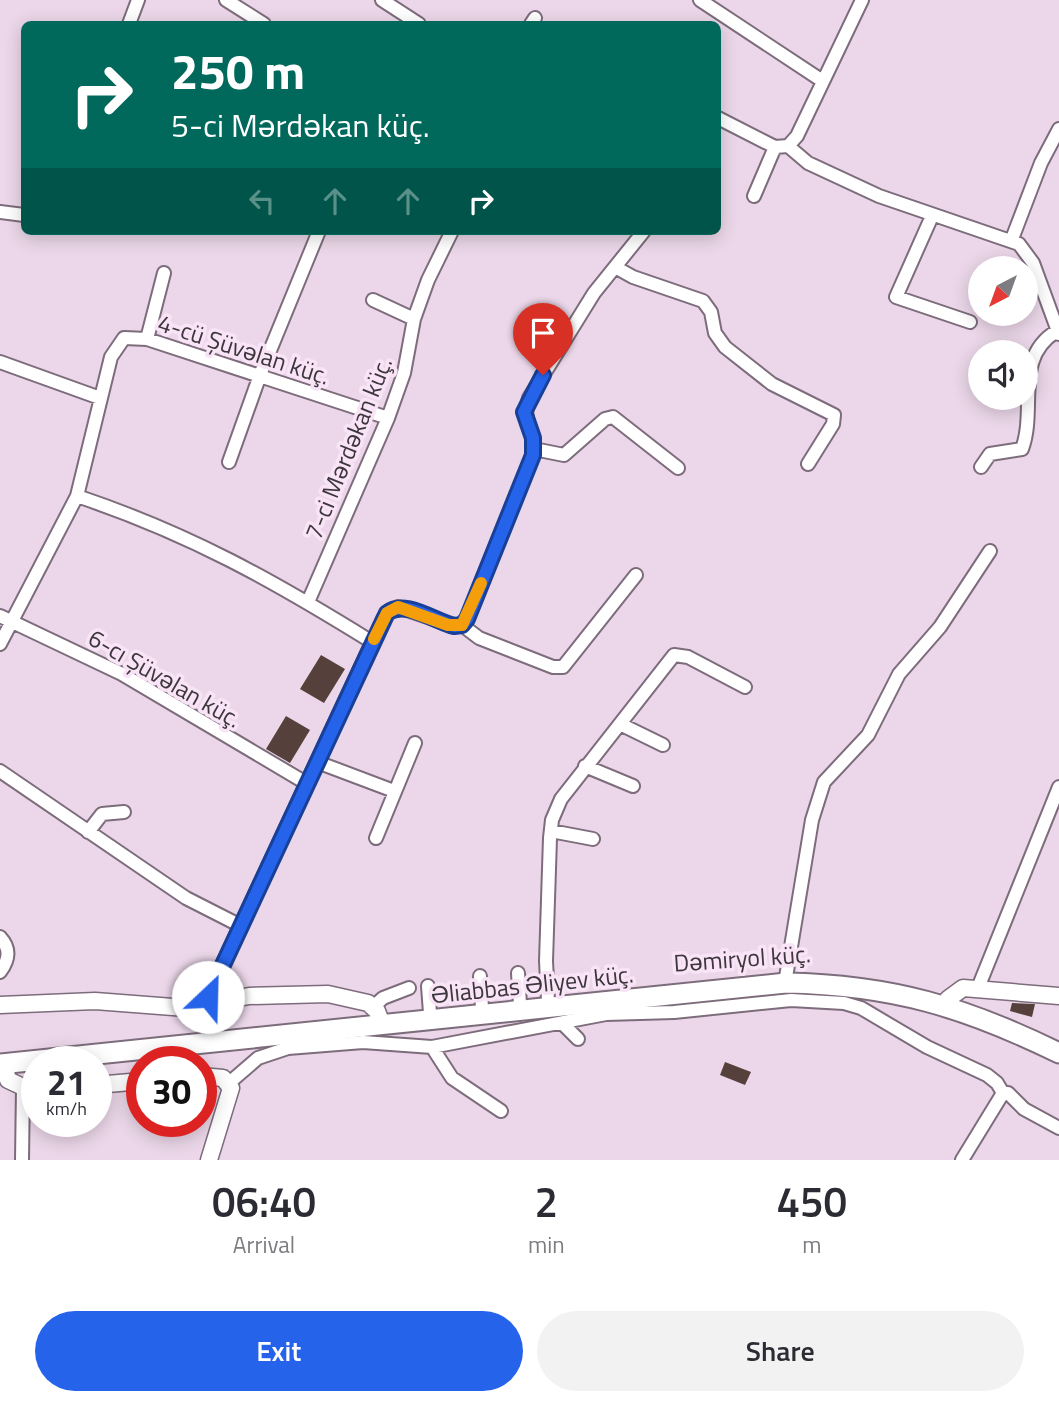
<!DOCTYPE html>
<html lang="en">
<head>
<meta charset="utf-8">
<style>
	body { margin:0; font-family:"Titillium Web",sans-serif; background:#f2f2f3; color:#2b2b33; height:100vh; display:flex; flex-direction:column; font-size:26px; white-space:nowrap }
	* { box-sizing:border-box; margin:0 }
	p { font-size:23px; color:#7c7c81 }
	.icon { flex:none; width:38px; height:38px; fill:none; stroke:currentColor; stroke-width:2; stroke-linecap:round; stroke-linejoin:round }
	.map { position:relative; height:1160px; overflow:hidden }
	.sheet { display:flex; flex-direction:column; background:#fff; flex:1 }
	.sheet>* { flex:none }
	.top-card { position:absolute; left:21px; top:21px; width:700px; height:214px; border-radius:10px; box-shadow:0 4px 18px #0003; background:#00695c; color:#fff; overflow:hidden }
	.needle { width:46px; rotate:221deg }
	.tools { position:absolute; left:968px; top:256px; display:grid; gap:14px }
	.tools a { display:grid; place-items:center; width:70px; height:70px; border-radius:50%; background:#fff; box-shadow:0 4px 18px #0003; font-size:35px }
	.speed { position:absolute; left:21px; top:1046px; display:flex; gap:14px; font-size:35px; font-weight:700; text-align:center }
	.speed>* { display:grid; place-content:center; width:91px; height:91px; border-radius:50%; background:#fff; box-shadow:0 4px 18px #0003; line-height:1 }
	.speed small { font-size:18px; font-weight:400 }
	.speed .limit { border:10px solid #d22; background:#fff; color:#111 }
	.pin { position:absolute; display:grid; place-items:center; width:60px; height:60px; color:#fff; margin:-72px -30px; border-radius:50% 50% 50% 0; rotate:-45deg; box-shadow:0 0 7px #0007 }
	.pin .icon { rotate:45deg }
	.me { position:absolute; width:77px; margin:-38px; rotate:24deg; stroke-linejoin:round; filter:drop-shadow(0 0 5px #0008) }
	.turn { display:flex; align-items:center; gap:24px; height:147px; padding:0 35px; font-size:32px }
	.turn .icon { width:91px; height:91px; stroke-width:2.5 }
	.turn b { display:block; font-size:49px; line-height:60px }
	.lanes { display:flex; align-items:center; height:66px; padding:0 35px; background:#0003; justify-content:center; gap:35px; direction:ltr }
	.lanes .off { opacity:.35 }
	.eta { display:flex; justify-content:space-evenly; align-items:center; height:119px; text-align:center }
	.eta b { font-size:42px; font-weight:600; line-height:49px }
	.button { display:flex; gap:14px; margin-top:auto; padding:14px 35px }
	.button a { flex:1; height:80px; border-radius:42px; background:#2563eb; color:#fff; font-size:28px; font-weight:600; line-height:80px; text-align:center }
	.button a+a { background:#f2f2f3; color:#2b2b33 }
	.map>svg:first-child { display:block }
	.building { fill:#56403b }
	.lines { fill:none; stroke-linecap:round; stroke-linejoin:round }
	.minor-casing { stroke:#7d6c7b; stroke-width:16 }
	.tertiary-casing { stroke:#7d6c7b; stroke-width:19 }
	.secondary-casing { stroke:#7d6c7b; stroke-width:23 }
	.minor { stroke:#fff; stroke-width:12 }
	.tertiary { stroke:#fff; stroke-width:16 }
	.secondary { stroke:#fff; stroke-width:19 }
	.route-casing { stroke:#184099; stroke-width:18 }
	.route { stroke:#2563eb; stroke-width:12 }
	.slow { stroke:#f59e0b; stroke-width:12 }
	.labels { text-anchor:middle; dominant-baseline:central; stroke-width:7; stroke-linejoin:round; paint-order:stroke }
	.street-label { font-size:24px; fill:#3d363c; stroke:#f8e4f6 }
</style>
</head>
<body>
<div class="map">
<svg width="1059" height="1160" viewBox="0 0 1059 1160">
	<rect width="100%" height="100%" fill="#ebd7e9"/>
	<!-- building -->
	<path class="building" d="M321 655 345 669 324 703 300 689Z
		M286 716 310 730 290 763 266 749Z
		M1012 1003 1035 1004 1032 1017 1010 1011Z
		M725 1062 751 1072 745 1085 720 1075Z"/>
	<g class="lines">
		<defs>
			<path id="minor" d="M226 0 264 24
				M382 0 419 24
				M700 0 821 80
				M129 24 138 0
				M531 24 535 18
				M718 118 775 147 788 146 797 136 862 0
				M788 146 808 163 879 196 1019 244 1033 263 1059 334
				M754 196 775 147
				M0 212 24 215
				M932 216 896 297 970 322
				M1012 239 1041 163 1059 129
				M615 267 633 277 703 301 711 312 715 333 725 347 772 384 834 415 833 424 808 464
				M373 300 414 319
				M147 339 164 273
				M0 362 100 398
				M534 449 564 455 605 419 613 417 678 468
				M229 462 260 375 319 231
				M981 467 990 454 1022 449C1037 409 1013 357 1057 331
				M77 496C190 534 272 580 372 642
				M308 602 388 418 404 373 414 319 428 280 452 231
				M0 616 122 674 306 783
				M462 625 479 638 553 667H563L636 575
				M0 644 77 496 111 357 124 338 147 339 388 418
				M620 724 663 745
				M317 762 394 791
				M585 766 633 786
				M0 771 186 898 241 926
				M551 831 593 839
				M88 832 102 814 124 812
				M376 838 415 743
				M0 937C11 949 9 960 0 972
				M518 973 520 1004
				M480 976 482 1008
				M786 977 812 820 824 782 868 735 899 674 940 627 990 551
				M428 986 430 1013
				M978 988 1059 787
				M548 1000 546 961 550 838 552 820 561 799 674 655 688 657 745 687
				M208 1004 210 991 383 619 387 613 398 607 454 626 462 625 467 619 533 455C537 433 520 420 529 398L594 293 644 231
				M373 1007 383 998 409 988
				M563 1024 578 1039
				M432 1047 452 1078 501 1111
				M229 1083 258 1058 288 1048 363 1042 432 1047 606 1014 674 1012 791 1000 844 1003 861 1008 927 1047 987 1075 997 1083 1003 1093
				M22 1160 23 1087
				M962 1160 1003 1093H1008L1024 1109 1059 1128"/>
			<path id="tertiary" d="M948 999 963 988 1059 996
				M0 1005 95 1001 186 1008 249 996 328 994 368 1003 377 1011 382 1024
				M4 1064 8 1080 23 1087 37 1088
				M201 1076 223 1078 231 1088 209 1160
				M96 1085 142 1081"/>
			<path id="secondary" d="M0 1064 786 983C892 985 965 1007 1059 1053"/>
		</defs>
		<!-- minor casing -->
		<use href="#minor" class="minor-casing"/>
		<!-- tertiary casing -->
		<use href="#tertiary" class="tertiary-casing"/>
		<!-- secondary casing -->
		<use href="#secondary" class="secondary-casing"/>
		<!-- minor -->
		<use href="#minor" class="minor"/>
		<!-- tertiary -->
		<use href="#tertiary" class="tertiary"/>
		<!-- secondary -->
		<use href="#secondary" class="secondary"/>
	</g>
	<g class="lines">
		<defs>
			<path id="route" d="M208 997 387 613C405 599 434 621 454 626L462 625 467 619 533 455V438L524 412 543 375"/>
		</defs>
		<!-- route casing -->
		<use href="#route" class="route-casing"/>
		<!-- route -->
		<use href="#route" class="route"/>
		<!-- slow -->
		<path class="slow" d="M374 639 387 613 398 607 448 625H462L481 583"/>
	</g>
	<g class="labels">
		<!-- street labels -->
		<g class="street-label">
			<text transform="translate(244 349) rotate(18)">4-cü Şüvəlan küç.</text>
			<text transform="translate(348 448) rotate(-68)">7-ci Mərdəkan küç.</text>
			<text transform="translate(165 678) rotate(30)">6-cı Şüvəlan küç.</text>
			<text transform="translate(742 958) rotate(-4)">Dəmiryol küç.</text>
			<text transform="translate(532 984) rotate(-6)">Əliabbas Əliyev küç.</text>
		</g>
	</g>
</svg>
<div class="tools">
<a><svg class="needle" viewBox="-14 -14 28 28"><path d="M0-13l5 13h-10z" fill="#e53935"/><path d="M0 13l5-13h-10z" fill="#7c7c81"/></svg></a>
<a><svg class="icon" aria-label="sound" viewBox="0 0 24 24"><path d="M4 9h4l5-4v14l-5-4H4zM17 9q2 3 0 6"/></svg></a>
</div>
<div class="speed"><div>21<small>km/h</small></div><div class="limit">30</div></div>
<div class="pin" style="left:543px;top:375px;background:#d93025"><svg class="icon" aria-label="arrive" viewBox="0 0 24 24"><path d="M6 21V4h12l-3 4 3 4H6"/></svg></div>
<svg class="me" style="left:208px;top:997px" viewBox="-20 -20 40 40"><circle r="19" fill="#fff"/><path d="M0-13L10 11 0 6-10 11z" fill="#2563eb"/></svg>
<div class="top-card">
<div class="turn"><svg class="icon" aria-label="right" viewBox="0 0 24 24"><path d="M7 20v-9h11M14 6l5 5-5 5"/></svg><div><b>250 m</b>5-ci Mərdəkan küç.</div></div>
<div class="lanes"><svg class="icon off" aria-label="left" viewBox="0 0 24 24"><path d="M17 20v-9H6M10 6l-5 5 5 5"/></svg><svg class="icon off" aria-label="ahead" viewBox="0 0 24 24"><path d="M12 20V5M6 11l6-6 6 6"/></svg><svg class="icon off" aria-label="ahead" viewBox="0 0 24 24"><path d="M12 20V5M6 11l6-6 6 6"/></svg><svg class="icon" aria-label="right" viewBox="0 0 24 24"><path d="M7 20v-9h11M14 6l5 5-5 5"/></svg></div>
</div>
</div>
<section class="sheet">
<div class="eta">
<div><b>06:40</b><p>Arrival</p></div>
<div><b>2</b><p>min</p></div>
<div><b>450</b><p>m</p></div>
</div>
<div class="button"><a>Exit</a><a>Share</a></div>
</section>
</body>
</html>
